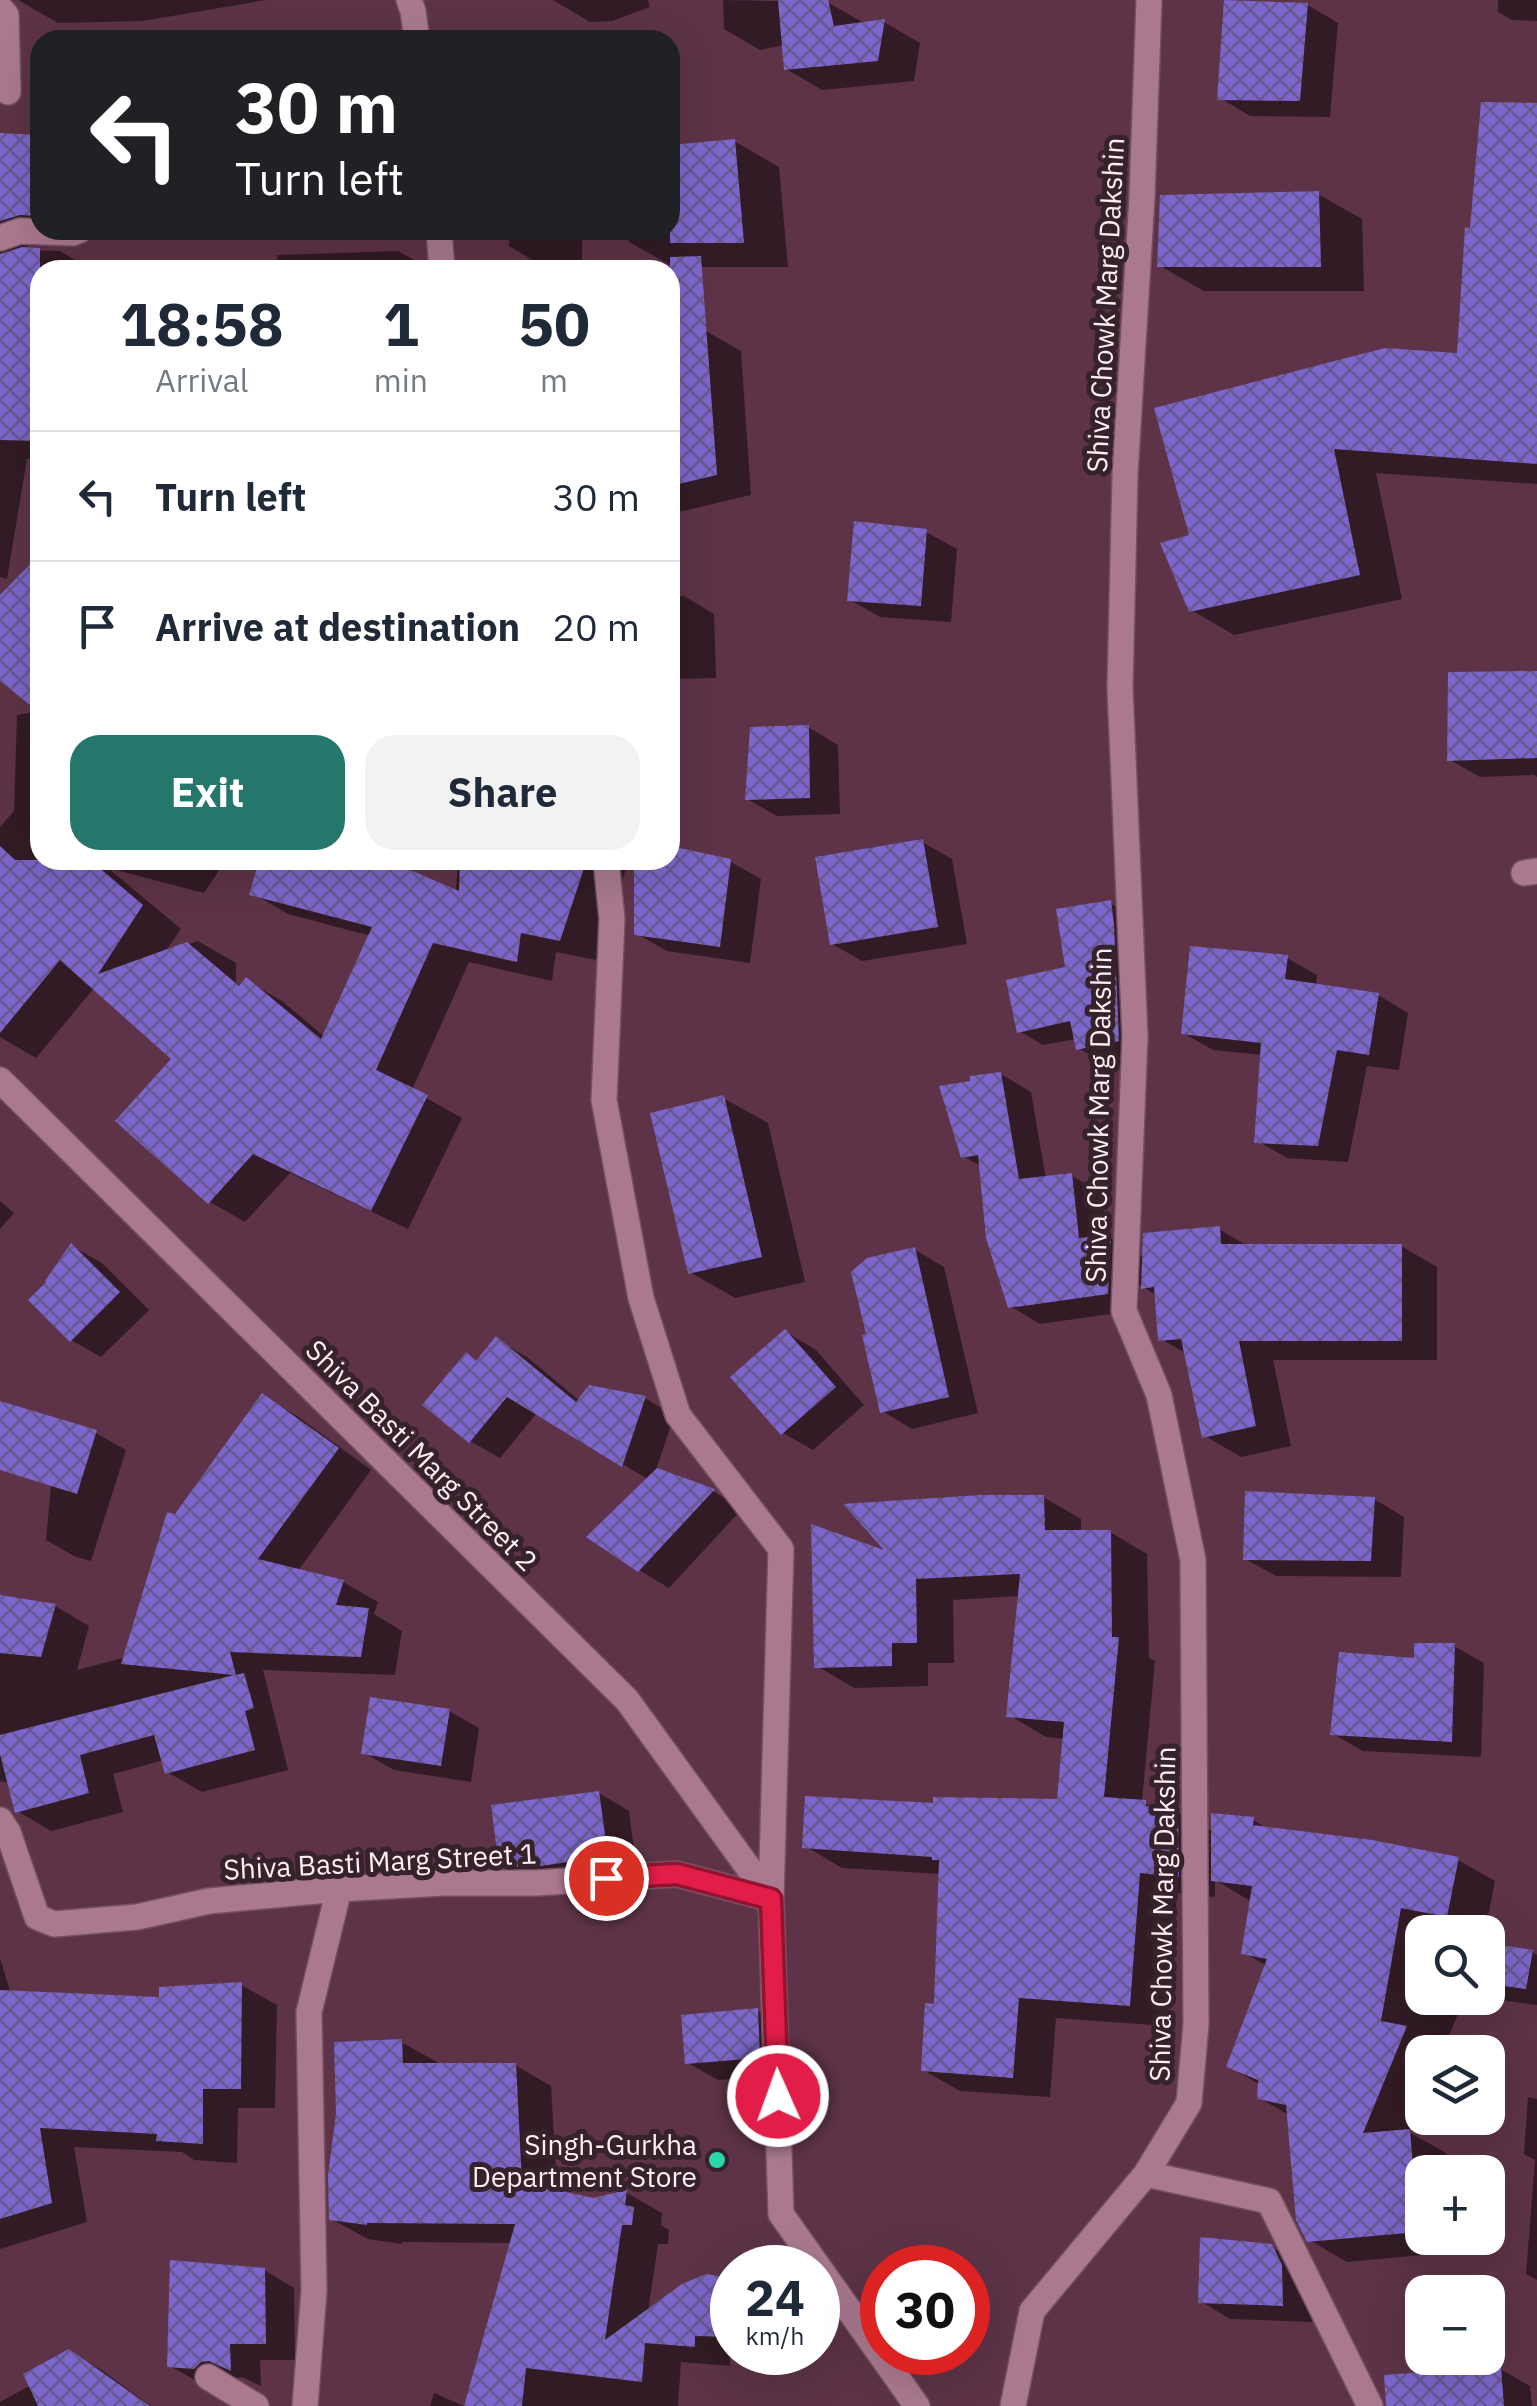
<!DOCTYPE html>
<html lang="en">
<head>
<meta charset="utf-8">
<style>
	body { margin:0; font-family:"IBM Plex Sans",sans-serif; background:#f2f2f3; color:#1f2937; height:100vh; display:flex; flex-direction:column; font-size:38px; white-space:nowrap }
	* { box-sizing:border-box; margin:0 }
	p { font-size:32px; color:#747a83 }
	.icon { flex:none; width:55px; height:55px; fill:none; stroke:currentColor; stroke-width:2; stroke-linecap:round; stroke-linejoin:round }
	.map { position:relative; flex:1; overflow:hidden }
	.side { position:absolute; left:30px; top:260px; width:650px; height:610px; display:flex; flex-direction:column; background:#fff; border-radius:30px; box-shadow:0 10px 40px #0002 }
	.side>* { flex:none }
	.guide { position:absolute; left:30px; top:30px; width:650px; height:210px; border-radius:30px; box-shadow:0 10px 40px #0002; background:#202124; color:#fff; overflow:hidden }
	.controls { position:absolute; left:1405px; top:1915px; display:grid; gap:20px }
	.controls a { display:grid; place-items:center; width:100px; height:100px; border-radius:20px; background:#fff; box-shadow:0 10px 40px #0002; font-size:50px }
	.speed { position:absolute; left:710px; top:2245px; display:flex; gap:20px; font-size:50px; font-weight:700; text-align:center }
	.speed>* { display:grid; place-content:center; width:130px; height:130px; border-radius:50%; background:#fff; box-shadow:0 10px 40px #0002; line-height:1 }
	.speed small { font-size:25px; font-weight:400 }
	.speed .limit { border:15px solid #d22; background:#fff; color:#111 }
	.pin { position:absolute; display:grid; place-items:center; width:85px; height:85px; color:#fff; margin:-42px; border:5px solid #fff; border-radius:50%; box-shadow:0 2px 10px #0007 }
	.me { position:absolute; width:110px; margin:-55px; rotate:358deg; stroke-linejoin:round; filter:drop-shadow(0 0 8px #0008) }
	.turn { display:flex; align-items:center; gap:35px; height:210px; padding:0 40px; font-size:45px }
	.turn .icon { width:130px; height:130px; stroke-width:2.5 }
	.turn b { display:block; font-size:70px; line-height:85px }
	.eta { display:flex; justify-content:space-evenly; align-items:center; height:170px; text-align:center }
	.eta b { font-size:60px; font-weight:700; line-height:70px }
	.cta { display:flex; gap:20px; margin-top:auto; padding:20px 40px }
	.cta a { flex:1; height:115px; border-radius:30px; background:#25766b; color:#fff; font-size:40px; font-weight:700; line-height:115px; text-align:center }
	.cta a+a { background:#f2f2f3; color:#1f2937 }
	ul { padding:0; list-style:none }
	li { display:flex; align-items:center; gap:30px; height:130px; padding:0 40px; border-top:2px solid #e0e1e3 }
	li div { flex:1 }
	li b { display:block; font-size:38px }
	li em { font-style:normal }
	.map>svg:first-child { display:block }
	.shadow { fill:#0007 }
	.building { fill:url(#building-cross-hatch) }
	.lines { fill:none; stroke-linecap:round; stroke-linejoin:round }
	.minor-casing { stroke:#725061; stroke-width:28 }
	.minor { stroke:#aa798f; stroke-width:25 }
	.route-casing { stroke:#92132f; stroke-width:25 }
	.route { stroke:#e11d48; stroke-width:18 }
	.poi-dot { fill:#2dd5ab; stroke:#36222b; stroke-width:4 }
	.labels { text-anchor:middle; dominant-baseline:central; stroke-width:10; stroke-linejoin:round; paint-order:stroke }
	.street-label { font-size:28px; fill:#feedf4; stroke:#36222b }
	.poi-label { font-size:28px; fill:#feedf4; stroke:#36222b; text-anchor:end }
</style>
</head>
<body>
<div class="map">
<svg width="1537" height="2406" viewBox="0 0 1537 2406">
	<defs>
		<pattern id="building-cross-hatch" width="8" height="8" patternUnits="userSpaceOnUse" patternTransform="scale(2.5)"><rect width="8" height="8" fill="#7c66cb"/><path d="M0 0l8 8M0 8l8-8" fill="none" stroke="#665890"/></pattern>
	</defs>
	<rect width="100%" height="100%" fill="#5e3347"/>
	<!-- shadow -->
	<path class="shadow" d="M18 0H266L143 21 58 23Z
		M553 0H648L650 7 612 21 590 22Z
		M723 0 827 2 864 23 884 22 920 43 914 81 822 90 786 69 784 45 760 50 724 29Z
		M1498 0H1537V21L1512 20 1498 12Z
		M1308 5 1338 23 1330 117 1250 116 1220 98Z
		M1537 105V484L1376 473 1402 599 1234 635 1191 610 1192 537 1459 356 1472 230Z
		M0 136 40 138V230H98V236H53L31 243 23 250 60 251 92 270H40V460L27 459 7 579 0 577Z
		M734 141 779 167 788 267H674L629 242 628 230H670V147Z
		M1318 194 1362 219 1364 291H1204L1160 266Z
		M509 230H582V265L539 264 509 246Z
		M398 251 432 270H278L277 255Z
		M706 331 741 351 751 495 670 514V338Z
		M926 532 957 549 951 622 880 617 850 600Z
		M684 596 714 614 716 678 670 679V597Z
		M1537 673V777L1534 775 1480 777 1450 760Z
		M40 711V860H226L204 893 108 868 181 929 165 952 198 941 236 963V983L242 987 247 981 282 1001 325 1037 371 936 288 914 252 893 261 860H381L456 892 458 860H629L596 960 556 952 552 981 469 962 412 1090 462 1118 408 1229 290 1173 245 1222 210 1202 199 1023 94 988 36 1058 0 1037V827L14 811 17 715Z
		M808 727 838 745 840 814 777 816 747 799Z
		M922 842 952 859 967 944 862 961 832 944Z
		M670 849 731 862 761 879 750 963 667 951 637 934 636 860H670Z
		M1110 903 1134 917 1142 1054 1102 1062 1078 1048 1076 1039 1043 1045 1019 1031 1068 969Z
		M1287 958 1317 975 1316 986 1378 995 1408 1013 1399 1070 1367 1066 1348 1162 1287 1158 1257 1141 1263 1055 1213 1050 1183 1033Z
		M1001 1074 1031 1092 1046 1179 1072 1176 1102 1193 1106 1238H1110L1145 1258 1219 1229 1249 1247 1401 1246 1437 1267V1360H1273L1291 1446 1241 1457 1205 1436 1187 1354 1161 1339 1158 1296 1139 1285 1138 1310 1040 1324 1010 1306 982 1167 963 1156Z
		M723 1098 768 1123 805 1282 735 1298 690 1272Z
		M0 1201 14 1213 0 1229Z
		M72 1246 102 1263 149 1310 101 1357 71 1340 50 1282Z
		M914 1249 944 1267 978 1413 912 1429 882 1411 869 1336Z
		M786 1332 816 1350 864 1405 813 1450 783 1433Z
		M497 1340 527 1357 580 1401 645 1398 674 1416 656 1470 714 1492 743 1508 669 1588 639 1570 649 1480 537 1413 500 1458 470 1441 478 1362Z
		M263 1396 297 1416 371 1470 298 1571 343 1582 378 1602 374 1614 402 1631 395 1675 263 1670 288 1770 202 1792 167 1772 164 1760 113 1774 123 1812 51 1831 17 1811 10 1783 0 1781V1598L55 1606 89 1626 77 1670 126 1657 176 1517Z
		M57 1421 96 1433 126 1450 91 1561 76 1557 46 1540Z
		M1043 1497 1081 1519V1532H1110L1147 1554 1149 1658 1155 1661 1142 1802 1157 1809 1178 1812 1214 1832 1253 1820 1270 1830 1458 1860 1495 1881 1485 1932H1422V1998H1465L1442 2052H1422V2099L1409 2132 1446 2153 1448 2172H1422V2238H1453L1454 2252 1347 2262 1309 2240 1289 2115 1259 2098 1260 2085 1229 2066 1267 1966 1244 1953 1252 1902 1215 1880V1897L1177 1893 1167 2026 1056 2018 1050 2097 960 2091 923 2070 937 2006 941 1874 842 1868 805 1846 936 1806 1060 1801 1065 1739 1046 1737 1009 1715 1020 1596 953 1600 954 1663H928V1686L854 1688 817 1666 892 1556Z
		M1374 1499 1404 1517 1401 1577 1276 1576 1245 1559Z
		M1454 1646 1484 1663 1481 1757 1363 1751 1333 1734 1416 1661Z
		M449 1711 479 1728 471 1782 394 1770 364 1753Z
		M599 1793 629 1811 637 1872 532 1883 502 1865Z
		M1488 1946 1532 1952 1537 1955V2005L1486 1998H1488Z
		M0 1958 10 1991 161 2000 241 1985 277 2005 275 2108H238L237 2163 194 2160 182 2152 74 2147 87 2222 0 2249Z
		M758 2011 788 2028 789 2074 718 2080 688 2063Z
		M401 2042 437 2062V2065H515L551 2086 557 2192 593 2200 627 2193 662 2213 661 2225 669 2230 668 2244H658L648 2312 706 2276 732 2281V2352H790V2357L730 2355V2366L681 2362 678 2406H467L512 2243 402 2242V2244L368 2239 331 2219Z
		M1528 2097 1537 2099V2280L1526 2274 1535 2160 1524 2154Z
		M1271 2247 1302 2264 1312 2284V2322L1230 2319 1200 2301Z
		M264 2270 294 2288 295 2360H260L261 2386 242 2377 200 2383 170 2366Z
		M69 2352 100 2369 151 2406H0V2402L31 2385Z
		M1500 2369 1530 2386 1532 2406H1400Z
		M434 2393 464 2406H430Z"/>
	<!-- building -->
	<path class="building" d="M778 0H828L834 26 885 19 878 61 784 70Z
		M1224 0 1308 3 1300 101 1217 100Z
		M1481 102 1537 103V464L1334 449 1360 575 1189 612 1160 543 1189 535 1154 408 1385 348 1457 353 1465 227 1470 228Z
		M0 133 40 135V216L20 215 0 221Z
		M735 139 744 243H670V145Z
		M1319 191 1321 267H1157L1160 195Z
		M22 247 40 248V441L0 440V254Z
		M701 256 717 475 670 486V257Z
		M854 521 927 529 921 606 847 601Z
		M40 554V713L0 681V595Z
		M1537 671V758L1447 761 1448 672Z
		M809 725 810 798 745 800 750 727Z
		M923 839 938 927 830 945 815 857Z
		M0 846 15 860H90L143 905 98 974 187 942 239 986 246 977 321 1039 372 927 249 895 259 860H387L459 891 460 860H530L584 868 560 941 521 933 517 962 433 943 376 1070 428 1095 371 1211 253 1154 208 1204 115 1121 171 1059 60 960 0 1033Z
		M670 846 731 859 720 947 634 935V860H670Z
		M1111 900 1114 924 1119 1041 1076 1050 1070 1021 1017 1033 1006 980 1065 967 1056 909Z
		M1190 946 1288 955 1285 979 1379 993 1369 1055 1337 1050 1318 1146 1254 1143 1261 1043 1181 1034Z
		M1001 1072 1019 1179 1072 1173 1079 1238 1111 1235 1108 1294 1008 1308 986 1238 978 1155 961 1158 939 1086 970 1081V1076Z
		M724 1095 762 1257 688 1274 650 1113Z
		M1220 1226 1221 1244H1402V1341H1239L1256 1426 1202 1438 1181 1339 1158 1341 1154 1287 1141 1289 1143 1233Z
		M71 1243 120 1292 70 1342 28 1300 46 1282 45 1281Z
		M915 1247 949 1397 880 1413 862 1335 866 1334 851 1272 867 1258Z
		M785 1329 836 1387 781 1435 730 1377Z
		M496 1336 576 1402 589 1385 646 1396 622 1467 507 1397 469 1443 422 1405 466 1352 476 1361Z
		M262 1393 339 1448 258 1559 344 1580 336 1605 369 1608 361 1657 230 1652 236 1675 244 1673 254 1708 245 1711 255 1750 165 1774 154 1735 80 1755 89 1793 15 1813 0 1754V1735L234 1675 121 1664 167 1512 175 1514Z
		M0 1401 97 1430 77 1494 0 1470Z
		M657 1468 715 1489 638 1572 586 1537Z
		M1245 1491 1375 1497 1371 1561 1243 1560Z
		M981 1495H1044L1045 1530H1111L1112 1637H1119L1104 1797 1146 1800V1806L1178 1809 1179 1877 1140 1873 1130 2006 1019 1998 1013 2078 921 2071 925 2003 934 2004 939 1860H932V1857L802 1848 805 1796 933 1803V1797L1057 1799 1064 1722 1006 1717 1020 1574 916 1579 917 1643H892V1666L814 1668 811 1524 884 1550 843 1504Z
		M0 1595 56 1604 41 1657 0 1653Z
		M1414 1643H1455L1452 1742 1330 1735 1339 1652 1414 1658Z
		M370 1697 450 1709 441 1766 361 1754Z
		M599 1791 608 1856 534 1867H499L491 1805Z
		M1211 1813 1254 1817 1253 1825 1372 1840 1459 1857 1447 1917 1401 1908 1381 2021 1407 2026 1363 2133 1410 2129 1418 2232 1307 2242 1296 2220 1286 2105 1257 2099 1258 2080 1226 2067 1267 1959 1241 1954 1252 1886 1211 1881Z
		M1488 1943 1533 1950 1526 1989 1488 1984Z
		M242 1982 241 2089H203V2144L156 2141 157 2134 40 2128 52 2203 0 2219V1990L159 1997V1987Z
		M758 2008 760 2058 685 2064 681 2015Z
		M402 2039 403 2063H516L522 2182 593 2198 627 2190 625 2205 634 2207 632 2225H622L605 2340 682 2284 706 2274 732 2278V2337L695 2336V2347L645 2343 642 2382 526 2368 522 2406H464L515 2224 367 2223V2225L329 2220 328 2175 336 2114 334 2042Z
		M1200 2237 1272 2244 1282 2265 1283 2306 1198 2303Z
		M170 2260 265 2268 266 2344H230L231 2371 209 2361 201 2362 194 2369 167 2367Z
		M69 2349 150 2406H38L23 2374Z
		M1501 2366 1504 2406H1386L1384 2375Z"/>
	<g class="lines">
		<defs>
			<path id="minor" d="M409 0 413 11 417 40
				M0 8 6 15 8 92
				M439 230 442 270
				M0 238 20 231 73 233 80 230
				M606 860 612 919 604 1100 641 1298 678 1415 781 1549 771 1899 781 2214 917 2406
				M1524 873 1537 871
				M0 1080 627 1700 771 1899
				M0 1820 8 1832 37 1917 54 1924 137 1917 209 1901 339 1889 443 1883H536L677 1874 771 1899
				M1146 2174 1269 2201 1370 2406
				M208 2377 256 2406
				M305 2406 314 2291 309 2012 339 1889
				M1013 2406 1032 2311 1146 2174 1189 2103 1196 2024 1193 1560 1159 1395 1124 1311 1135 1036 1120 688 1125 475 1142 197 1149 0"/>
		</defs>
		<!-- minor casing -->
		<use href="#minor" class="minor-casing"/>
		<!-- minor -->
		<use href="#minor" class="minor"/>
	</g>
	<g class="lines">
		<defs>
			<path id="route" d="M606 1878 677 1874 771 1899 778 2096"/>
		</defs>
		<!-- route casing -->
		<use href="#route" class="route-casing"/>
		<!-- route -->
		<use href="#route" class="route"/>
	</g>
	<!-- markers -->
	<circle class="poi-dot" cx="717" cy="2160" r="10"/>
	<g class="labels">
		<!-- street labels -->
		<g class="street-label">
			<text transform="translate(1105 305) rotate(-87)">Shiva Chowk Marg Dakshin</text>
			<text transform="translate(1098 1115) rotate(-89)">Shiva Chowk Marg Dakshin</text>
			<text transform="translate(422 1455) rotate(45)">Shiva Basti Marg Street 2</text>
			<text transform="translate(380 1861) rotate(-3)">Shiva Basti Marg Street 1</text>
			<text transform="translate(1162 1914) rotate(-89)">Shiva Chowk Marg Dakshin</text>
		</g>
		<!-- poi labels -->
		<g class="poi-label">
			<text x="697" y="2144">Singh-Gurkha<tspan x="697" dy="32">Department Store</tspan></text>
		</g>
	</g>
</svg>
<div class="controls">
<a><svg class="icon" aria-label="search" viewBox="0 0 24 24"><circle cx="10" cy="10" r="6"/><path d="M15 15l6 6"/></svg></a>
<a><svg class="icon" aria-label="layers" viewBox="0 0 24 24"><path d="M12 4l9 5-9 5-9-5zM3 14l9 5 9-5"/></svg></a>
<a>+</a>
<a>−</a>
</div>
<div class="speed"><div>24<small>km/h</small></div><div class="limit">30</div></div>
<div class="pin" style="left:606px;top:1878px;background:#d93025"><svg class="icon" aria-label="arrive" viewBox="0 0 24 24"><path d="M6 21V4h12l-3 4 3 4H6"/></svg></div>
<svg class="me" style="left:778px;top:2096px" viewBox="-20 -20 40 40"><circle r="17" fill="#e11d48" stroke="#fff" stroke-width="3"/><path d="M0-11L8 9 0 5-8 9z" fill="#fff"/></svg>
<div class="guide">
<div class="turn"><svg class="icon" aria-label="left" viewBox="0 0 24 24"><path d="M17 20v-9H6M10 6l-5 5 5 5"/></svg><div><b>30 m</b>Turn left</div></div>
</div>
<section class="side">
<div class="eta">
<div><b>18:58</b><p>Arrival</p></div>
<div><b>1</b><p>min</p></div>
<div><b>50</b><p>m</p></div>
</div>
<ul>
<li><svg class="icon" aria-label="left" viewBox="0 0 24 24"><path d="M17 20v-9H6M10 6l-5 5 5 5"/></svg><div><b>Turn left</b></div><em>30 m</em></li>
<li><svg class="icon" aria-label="arrive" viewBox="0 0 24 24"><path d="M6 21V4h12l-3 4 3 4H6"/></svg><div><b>Arrive at destination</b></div><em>20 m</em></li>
</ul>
<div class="cta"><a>Exit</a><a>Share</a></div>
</section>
</div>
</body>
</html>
